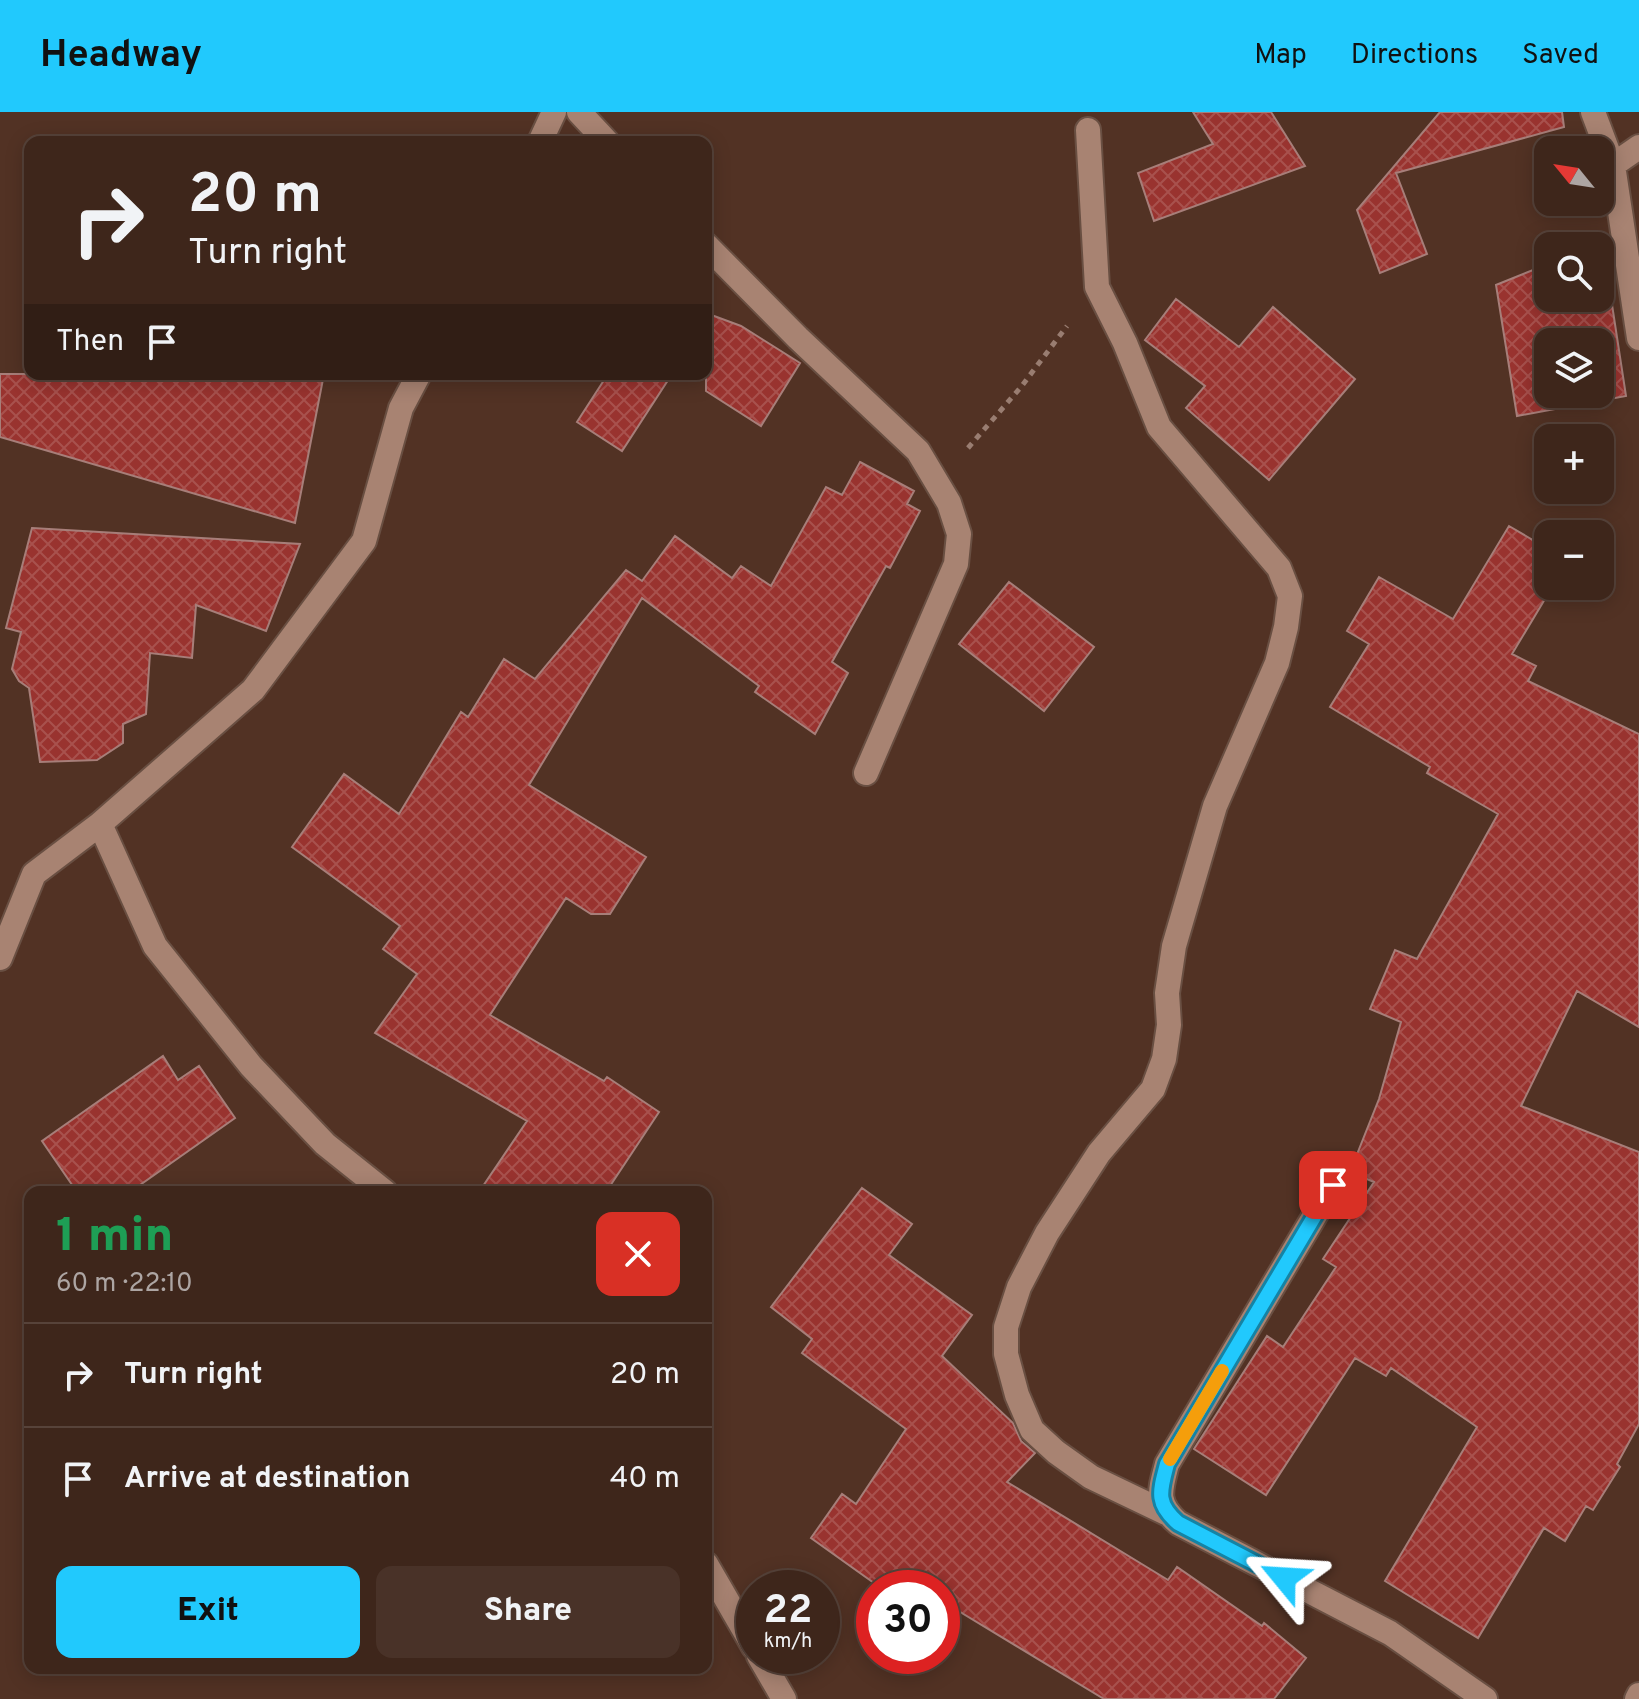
<!DOCTYPE html>
<html lang="en">
<head>
<meta charset="utf-8">
<style>
	body { margin:0; font-family:Overpass,sans-serif; background:#493228; color:#f1f3f6; height:100vh; display:flex; flex-direction:column; font-size:30px; white-space:nowrap }
	* { box-sizing:border-box; margin:0 }
	p { font-size:26px; color:#ada5a3 }
	.icon { flex:none; width:44px; height:44px; fill:none; stroke:currentColor; stroke-width:2; stroke-linecap:round; stroke-linejoin:round }
	.map { position:relative; flex:1; overflow:hidden }
	.details { position:absolute; left:24px; top:1074px; width:688px; height:488px; display:flex; flex-direction:column; background:#3e261b; border-radius:16px; box-shadow:0 4px 20px #0003,0 0 0 2px #57433a }
	.details>* { flex:none }
	.guide { position:absolute; left:24px; top:24px; width:688px; height:244px; border-radius:16px; box-shadow:0 4px 20px #0003,0 0 0 2px #57433a; background:#3e261b; color:#f1f3f6; overflow:hidden }
	.needle { width:52px; rotate:300deg }
	.buttons { position:absolute; left:1534px; top:24px; display:grid; gap:16px }
	.buttons a { display:grid; place-items:center; width:80px; height:80px; border-radius:16px; background:#3e261b; box-shadow:0 4px 20px #0003,0 0 0 2px #57433a; font-size:40px }
	.speed { position:absolute; left:736px; top:1458px; display:flex; gap:16px; font-size:40px; font-weight:700; text-align:center }
	.speed>* { display:grid; place-content:center; width:104px; height:104px; border-radius:50%; background:#3e261b; box-shadow:0 4px 20px #0003,0 0 0 2px #57433a; line-height:1 }
	.speed small { font-size:20px; font-weight:400 }
	.speed .limit { border:12px solid #d22; background:#fff; color:#111 }
	.pin { position:absolute; display:grid; place-items:center; width:68px; height:68px; color:#fff; margin:-34px; border-radius:16px; box-shadow:0 4px 12px #0006 }
	.me { position:absolute; width:88px; margin:-44px; rotate:297deg; stroke-linejoin:round; filter:drop-shadow(0 0 6px #0008) }
	.turn { display:flex; align-items:center; gap:28px; height:168px; padding:0 32px; font-size:36px }
	.turn .icon { width:104px; height:104px; stroke-width:2.5 }
	.turn b { display:block; font-size:56px; line-height:68px }
	.then { display:flex; align-items:center; height:76px; padding:0 32px; background:#0003; gap:16px; font-size:30px }
	.round { display:grid; place-items:center; flex:none; width:84px; height:84px; border-radius:16px; background:#493228 }
	.summary { display:flex; align-items:center; justify-content:space-between; height:136px; padding:0 32px }
	h1 { font-size:48px; font-weight:800; line-height:60px; color:#1e9e55 }
	.cta { display:flex; gap:16px; margin-top:auto; padding:16px 32px }
	.cta a { flex:1; height:92px; border-radius:16px; background:#21c9fd; color:#111; font-size:32px; font-weight:800; line-height:92px; text-align:center }
	.cta a+a { background:#493228; color:#f1f3f6 }
	ul { padding:0; list-style:none }
	li { display:flex; align-items:center; gap:24px; height:104px; padding:0 32px; border-top:2px solid #57433a }
	li div { flex:1 }
	li b { display:block; font-size:30px }
	li em { font-style:normal }
	header { display:flex; align-items:center; gap:48px; box-sizing:border-box; height:112px; padding:0 40px; background:#21c9fd; color:#111 }
	header strong { font-size:38px }
	nav { display:flex; gap:44px; margin-inline-start:auto; font-size:28px }
	.map>svg:first-child { display:block }
	.building { fill:url(#building-cross-hatch); stroke:#a77e79; stroke-width:2; fill-rule:evenodd }
	.lines { fill:none; stroke-linecap:round; stroke-linejoin:round }
	.street-casing { stroke:#694f42; stroke-width:28 }
	.path { stroke:#997d71; stroke-width:5; stroke-dasharray:6 6; stroke-linecap:butt }
	.street { stroke:#a88372; stroke-width:24 }
	.route-casing { stroke:#1583a4; stroke-width:20 }
	.route { stroke:#21c9fd; stroke-width:14 }
	.slow { stroke:#f59e0b; stroke-width:14 }
</style>
</head>
<body>
<header>
<strong>Headway</strong>
<nav><a>Map</a><a>Directions</a><a>Saved</a></nav>
</header>
<div class="map">
<svg width="1639" height="1587" viewBox="0 0 1639 1587">
	<defs>
		<pattern id="building-cross-hatch" width="8" height="8" patternUnits="userSpaceOnUse" patternTransform="scale(2)"><rect width="8" height="8" fill="#99332f"/><path d="M0 0l8 8M0 8l8-8" fill="none" stroke="#a8514d"/></pattern>
	</defs>
	<rect width="100%" height="100%" fill="#523224"/>
	<!-- building -->
	<path class="building" d="M1193 0H1271L1305 54 1154 109 1138 61 1213 32Z
		M1440 0H1562L1564 15 1396 61 1427 142 1380 161 1357 98Z
		M1548 152V186H1611L1626 284 1517 304 1496 173ZM1548 230H1600V282H1548Z
		M1176 187 1239 235 1273 195 1355 267 1269 368 1186 296 1205 274 1145 228Z
		M706 201 741 214 800 251 761 314 706 279Z
		M0 262H324L295 411 0 325Z
		M608 262H672L622 339 577 310Z
		M860 350 914 379 907 392 920 399 890 456 886 454 832 550 848 561 815 622 755 580 759 574 642 486 529 673 646 745 610 802H591L566 786 490 903 604 969 607 965 659 1000 606 1080H479L527 1009 375 921 417 862 383 837 400 814 292 735 344 662 399 702 461 600 468 605 504 547 535 567 626 458 642 469 675 424 732 466 741 454 771 474 826 375 842 383Z
		M1509 414 1548 437V482L1512 542 1536 554 1528 569 1639 622V915L1577 879 1521 994 1639 1040V1312L1617 1352 1620 1355 1593 1398 1586 1394 1565 1429 1544 1416 1478 1526 1385 1469 1477 1315 1391 1256 1386 1264 1355 1246 1266 1383 1194 1337 1267 1224 1283 1235 1336 1155 1323 1147 1374 1070 1350 1060 1379 987 1401 910 1370 897 1395 838 1417 847 1498 702 1427 661 1430 655 1330 595 1369 532 1347 519 1379 465 1453 507Z
		M32 416 300 432 266 519 196 493 192 546 150 541 146 602 123 612V631L97 648 40 650 29 576 19 569 12 557 21 520 6 516Z
		M1009 470 1094 535 1044 599 959 532Z
		M163 944 178 968 199 954 235 1006 130 1080H77L42 1029Z
		M862 1076 912 1112 889 1143 972 1203 942 1244 1013 1311 1021 1329 1035 1341 1007 1370 1168 1468 1177 1455 1262 1514 1264 1511 1306 1546 1274 1587H1104L942 1489V1476H881L811 1426 842 1382 856 1392 906 1317 802 1241 812 1227 771 1195Z"/>
	<g class="lines">
		<defs>
			<path id="street" d="M579 0 607 30
				M1593 0 1613 53 1639 226
				M1088 18 1097 175 1125 231 1159 315 1279 456 1290 484 1286 515 1277 551 1215 694 1174 834 1167 881 1169 913 1164 947 1153 977 1099 1041 1047 1121 1019 1175 1006 1215V1242L1017 1283 1032 1318 1056 1340 1091 1365 1166 1401
				M540 30 554 0
				M1613 53 1639 35
				M706 133 798 226 918 339 949 391 959 422 956 452 866 661
				M100 712 155 834 251 954 325 1032 385 1080
				M0 846 34 762 100 712 253 578 364 429 401 296 419 262
				M1333 1073 1167 1352C1160 1379 1155 1391 1178 1411L1390 1521 1485 1587
				M706 1452 754 1535
				M759 1544 784 1587
				M1637 1587 1639 1583"/>
		</defs>
		<!-- street casing -->
		<use href="#street" class="street-casing"/>
		<!-- path -->
		<path class="path" d="M968 336 1021 275 1067 214"/>
		<!-- street -->
		<use href="#street" class="street"/>
	</g>
	<g class="lines">
		<defs>
			<path id="route" d="M1284 1466 1178 1411C1155 1391 1160 1379 1167 1352L1333 1073"/>
		</defs>
		<!-- route casing -->
		<use href="#route" class="route-casing"/>
		<!-- route -->
		<use href="#route" class="route"/>
		<!-- slow -->
		<path class="slow" d="M1170 1347 1222 1259"/>
	</g>
</svg>
<div class="buttons">
<a><svg class="needle" viewBox="-14 -14 28 28"><path d="M0-13l5 13h-10z" fill="#e53935"/><path d="M0 13l5-13h-10z" fill="#ada5a3"/></svg></a>
<a><svg class="icon" aria-label="search" viewBox="0 0 24 24"><circle cx="10" cy="10" r="6"/><path d="M15 15l6 6"/></svg></a>
<a><svg class="icon" aria-label="layers" viewBox="0 0 24 24"><path d="M12 4l9 5-9 5-9-5zM3 14l9 5 9-5"/></svg></a>
<a>+</a>
<a>−</a>
</div>
<div class="speed"><div>22<small>km/h</small></div><div class="limit">30</div></div>
<div class="pin" style="left:1333px;top:1073px;background:#d93025"><svg class="icon" aria-label="arrive" viewBox="0 0 24 24"><path d="M6 21V4h12l-3 4 3 4H6"/></svg></div>
<svg class="me" style="left:1284px;top:1466px" viewBox="-20 -20 40 40"><path d="M0-17L14 15 0 8-14 15z" fill="#21c9fd" stroke="#fff" stroke-width="4"/></svg>
<div class="guide">
<div class="turn"><svg class="icon" aria-label="right" viewBox="0 0 24 24"><path d="M7 20v-9h11M14 6l5 5-5 5"/></svg><div><b>20 m</b>Turn right</div></div>
<div class="then">Then<svg class="icon" aria-label="arrive" viewBox="0 0 24 24"><path d="M6 21V4h12l-3 4 3 4H6"/></svg></div>
</div>
<section class="details">
<div class="summary"><div><h1>1 min</h1><p>60 m · 22:10</p></div><a class="round" style="background:#d93025;color:#fff"><svg class="icon" aria-label="close" viewBox="0 0 24 24"><path d="M6 6l12 12M18 6L6 18"/></svg></a></div>
<ul>
<li><svg class="icon" aria-label="right" viewBox="0 0 24 24"><path d="M7 20v-9h11M14 6l5 5-5 5"/></svg><div><b>Turn right</b></div><em>20 m</em></li>
<li><svg class="icon" aria-label="arrive" viewBox="0 0 24 24"><path d="M6 21V4h12l-3 4 3 4H6"/></svg><div><b>Arrive at destination</b></div><em>40 m</em></li>
</ul>
<div class="cta"><a>Exit</a><a>Share</a></div>
</section>
</div>
</body>
</html>
